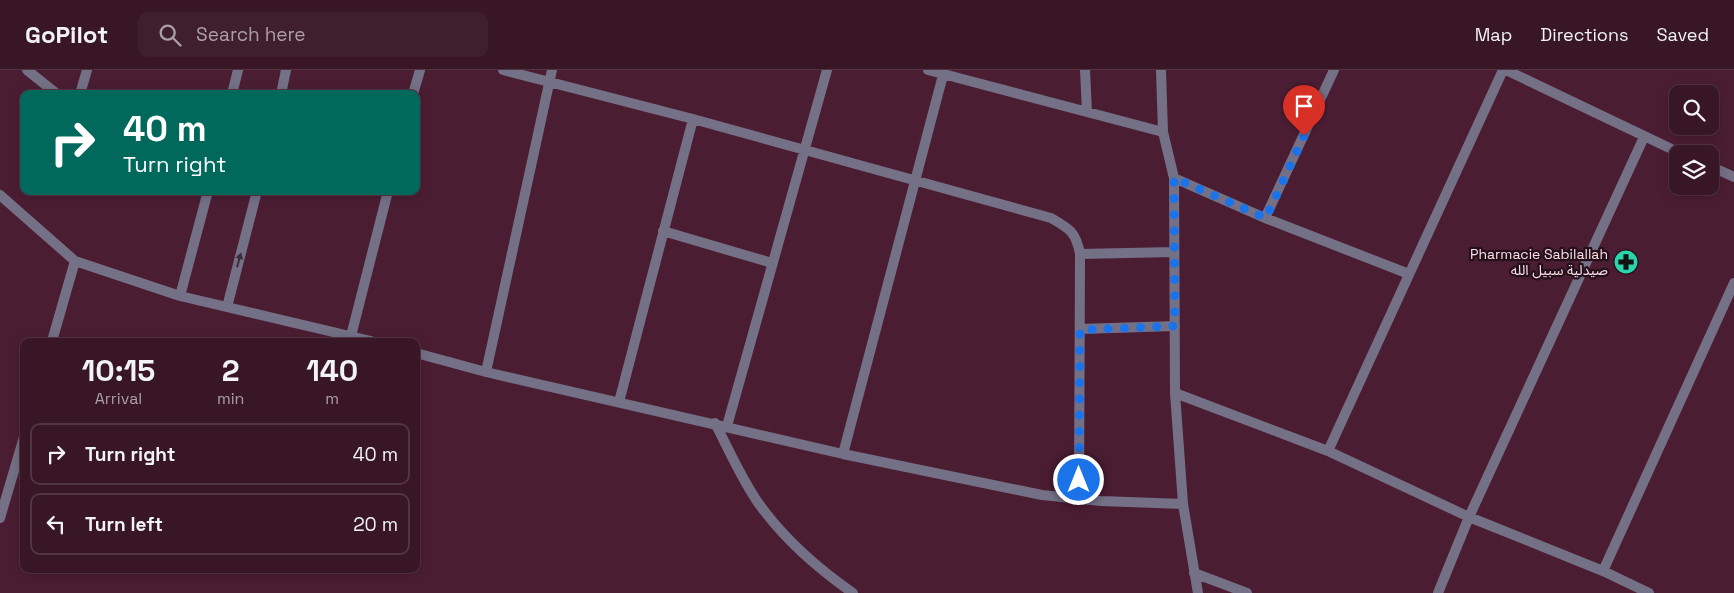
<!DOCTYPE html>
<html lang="en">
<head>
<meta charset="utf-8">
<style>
	body { margin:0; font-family:"Space Grotesk","Noto Sans Arabic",sans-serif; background:#3f1f2e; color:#f1f3f6; height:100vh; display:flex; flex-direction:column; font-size:19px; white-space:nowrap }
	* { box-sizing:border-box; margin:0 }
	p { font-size:16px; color:#ab9fa7 }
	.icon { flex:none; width:28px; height:28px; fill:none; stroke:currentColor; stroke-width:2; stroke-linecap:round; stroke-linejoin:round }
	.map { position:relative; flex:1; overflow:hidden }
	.sheet { position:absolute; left:20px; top:268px; width:400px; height:235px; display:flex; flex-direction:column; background:#381626; border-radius:10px; box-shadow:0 2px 12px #0003,0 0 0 1px #523543 }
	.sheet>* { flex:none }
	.top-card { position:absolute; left:20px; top:20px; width:400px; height:105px; border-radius:10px; box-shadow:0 2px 12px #0003,0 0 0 1px #523543; background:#00695c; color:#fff; overflow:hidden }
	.fabs { position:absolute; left:1669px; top:15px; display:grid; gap:10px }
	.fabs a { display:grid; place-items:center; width:50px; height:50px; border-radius:10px; background:#381626; box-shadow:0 2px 12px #0003,0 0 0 1px #523543; font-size:25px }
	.pin { position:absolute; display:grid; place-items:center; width:42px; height:42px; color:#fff; margin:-51px -21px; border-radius:50% 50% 50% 0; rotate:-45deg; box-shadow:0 0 5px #0007 }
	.pin .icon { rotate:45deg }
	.me { position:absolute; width:55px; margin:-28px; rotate:0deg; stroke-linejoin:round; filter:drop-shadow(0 0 4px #0008) }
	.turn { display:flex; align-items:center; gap:18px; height:105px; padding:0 20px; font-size:22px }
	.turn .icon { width:65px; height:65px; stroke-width:2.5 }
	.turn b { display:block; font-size:35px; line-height:42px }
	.eta { display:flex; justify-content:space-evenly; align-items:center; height:85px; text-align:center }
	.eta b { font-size:30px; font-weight:600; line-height:35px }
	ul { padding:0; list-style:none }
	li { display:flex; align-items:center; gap:15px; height:62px; margin:0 10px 8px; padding:0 10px; border:2px solid #523543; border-radius:10px }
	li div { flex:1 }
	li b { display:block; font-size:19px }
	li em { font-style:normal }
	header { display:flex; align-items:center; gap:30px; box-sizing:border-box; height:70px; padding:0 25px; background:#381626; border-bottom:1px solid #523543 }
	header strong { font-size:24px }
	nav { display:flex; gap:28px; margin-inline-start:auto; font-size:18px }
	.search { width:350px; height:45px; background:#3f1f2e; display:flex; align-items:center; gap:12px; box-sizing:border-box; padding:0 18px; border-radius:10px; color:#ab9fa7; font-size:19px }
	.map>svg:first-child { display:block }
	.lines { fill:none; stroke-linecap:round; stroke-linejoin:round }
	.street { stroke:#747187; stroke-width:10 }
	.oneway { fill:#3c2d3a }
	.route { stroke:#1a73e8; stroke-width:9; stroke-dasharray:0 16.2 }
	.labels { text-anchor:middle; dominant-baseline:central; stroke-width:4.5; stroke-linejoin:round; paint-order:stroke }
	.poi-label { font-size:14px; fill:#fdddea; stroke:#241019; text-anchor:end }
</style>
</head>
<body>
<header>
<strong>GoPilot</strong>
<div class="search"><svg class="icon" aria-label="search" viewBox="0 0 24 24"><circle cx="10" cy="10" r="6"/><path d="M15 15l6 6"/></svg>Search here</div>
<nav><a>Map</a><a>Directions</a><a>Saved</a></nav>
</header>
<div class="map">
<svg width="1734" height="523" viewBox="0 0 1734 523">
	<rect width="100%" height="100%" fill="#4b1d33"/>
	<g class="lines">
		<!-- street -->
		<path class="street" d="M27 0 57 24
			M503 0 693 49 1051 148C1070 159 1076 162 1080 184L1079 429
			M928 0 1163 62
			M1085 0 1087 42
			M1161 0 1163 62 1174 108 1175 323 1183 434 1198 523
			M1506 0 1682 84
			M80 24 87 0
			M232 24 238 0
			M281 24 286 0
			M413 24 420 0
			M1710 96 1734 107
			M1174 108 1265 148 1409 204
			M0 125 75 191 180 226 371 271
			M1265 148 1334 0
			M663 161 772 193
			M1080 184 1174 182
			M180 226 208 121
			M227 237 257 121
			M1080 259 1175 256
			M351 266 388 121
			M52 271 75 191
			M416 283 486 302 843 384 1042 425 1101 431 1183 434
			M486 302 552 0
			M1175 323 1328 381 1469 447 1603 501 1649 523
			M619 332 693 49
			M715 353C729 380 742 410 759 434 785 470 817 498 853 523
			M727 356 827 0
			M1328 381 1503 0
			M843 384 943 5
			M0 448 24 367
			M1603 501 1734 213
			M1194 503 1247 523
			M1438 523 1469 447 1644 67"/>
	</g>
	<!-- one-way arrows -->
	<defs><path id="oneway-solid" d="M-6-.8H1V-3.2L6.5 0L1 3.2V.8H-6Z" transform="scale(1.25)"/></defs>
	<use class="oneway" href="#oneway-solid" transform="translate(239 190) rotate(-75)"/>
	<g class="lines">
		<!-- route -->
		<path class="route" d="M1079 410 1080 260 1175 256 1174 108 1266 148 1304 66"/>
	</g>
	<!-- icons -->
	<defs>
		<symbol id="pharmacy-disc" viewBox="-11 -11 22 22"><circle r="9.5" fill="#2ad5ac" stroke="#241019"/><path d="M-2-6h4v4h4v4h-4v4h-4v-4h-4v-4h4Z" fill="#111"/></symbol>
	</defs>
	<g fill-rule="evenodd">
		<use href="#pharmacy-disc" x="1612" y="178" width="28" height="28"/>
	</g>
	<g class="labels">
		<!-- poi labels -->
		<g class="poi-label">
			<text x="1608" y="184">Pharmacie Sabilallah<tspan x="1608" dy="16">صيدلية سبيل الله</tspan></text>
		</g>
	</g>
</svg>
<div class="fabs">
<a><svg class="icon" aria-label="search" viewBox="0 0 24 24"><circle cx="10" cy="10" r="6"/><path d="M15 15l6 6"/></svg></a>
<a><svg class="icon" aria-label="layers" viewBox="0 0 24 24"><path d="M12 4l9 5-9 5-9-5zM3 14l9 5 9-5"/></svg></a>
</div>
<div class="pin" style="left:1304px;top:66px;background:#d93025"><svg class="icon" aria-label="arrive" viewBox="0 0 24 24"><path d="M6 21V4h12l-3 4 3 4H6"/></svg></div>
<svg class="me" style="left:1079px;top:410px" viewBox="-20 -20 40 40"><circle r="17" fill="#1a73e8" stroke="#fff" stroke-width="3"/><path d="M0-11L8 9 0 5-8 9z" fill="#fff"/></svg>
<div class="top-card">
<div class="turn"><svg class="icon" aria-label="right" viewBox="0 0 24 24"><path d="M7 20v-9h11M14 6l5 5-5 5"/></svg><div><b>40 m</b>Turn right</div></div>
</div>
<section class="sheet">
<div class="eta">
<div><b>10:15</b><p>Arrival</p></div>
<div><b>2</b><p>min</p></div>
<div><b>140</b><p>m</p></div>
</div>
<ul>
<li><svg class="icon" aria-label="right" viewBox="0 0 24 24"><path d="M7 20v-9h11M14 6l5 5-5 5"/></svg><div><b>Turn right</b></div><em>40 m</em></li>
<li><svg class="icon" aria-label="left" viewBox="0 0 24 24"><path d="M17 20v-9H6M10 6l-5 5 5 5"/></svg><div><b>Turn left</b></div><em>20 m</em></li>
</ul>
</section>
</div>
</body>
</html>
